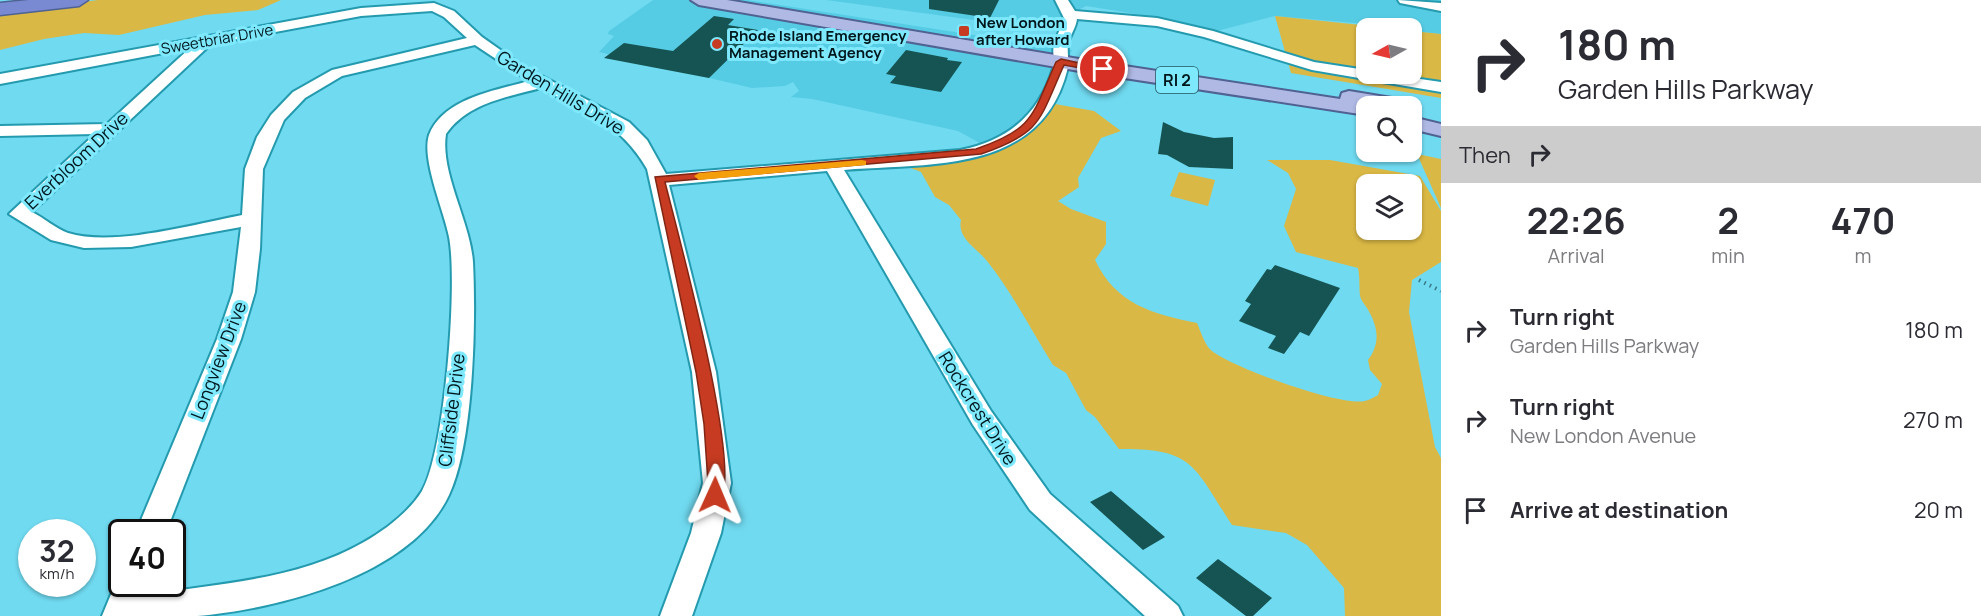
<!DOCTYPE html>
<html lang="en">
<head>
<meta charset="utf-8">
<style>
	body { margin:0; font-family:Manrope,sans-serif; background:#f7f7f7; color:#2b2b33; height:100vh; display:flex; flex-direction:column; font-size:22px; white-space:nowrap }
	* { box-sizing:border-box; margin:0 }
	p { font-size:20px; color:#7c7c81 }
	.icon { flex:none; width:33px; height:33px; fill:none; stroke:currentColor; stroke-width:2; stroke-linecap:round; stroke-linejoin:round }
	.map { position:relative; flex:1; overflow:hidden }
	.drawer { display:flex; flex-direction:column; background:#fff; width:540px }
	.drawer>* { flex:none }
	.hud { background:#fff; color:#2b2b33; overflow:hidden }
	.needle { width:39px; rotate:262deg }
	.controls { position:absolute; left:1356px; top:18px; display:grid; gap:12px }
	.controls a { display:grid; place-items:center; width:66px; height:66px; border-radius:12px; background:#fff; box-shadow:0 2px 4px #0004; font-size:30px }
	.speed { position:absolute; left:18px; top:519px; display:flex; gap:12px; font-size:30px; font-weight:700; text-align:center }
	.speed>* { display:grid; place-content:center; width:78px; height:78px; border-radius:50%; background:#fff; box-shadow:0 2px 4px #0004; line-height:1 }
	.speed small { font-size:15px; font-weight:400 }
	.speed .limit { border:3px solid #111; border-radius:9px; background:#fff; color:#111 }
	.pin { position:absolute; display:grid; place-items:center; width:51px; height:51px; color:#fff; margin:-26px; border:3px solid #fff; border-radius:50%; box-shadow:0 2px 6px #0007 }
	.me { position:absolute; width:66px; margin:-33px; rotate:1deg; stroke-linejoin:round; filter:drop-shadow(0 0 4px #0008) }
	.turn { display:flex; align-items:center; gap:21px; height:126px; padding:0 18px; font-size:27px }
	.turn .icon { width:78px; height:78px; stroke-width:2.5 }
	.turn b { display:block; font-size:42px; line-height:51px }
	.then { display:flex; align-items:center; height:57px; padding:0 18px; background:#0003; gap:12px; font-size:22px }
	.eta { display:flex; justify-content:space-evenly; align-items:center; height:102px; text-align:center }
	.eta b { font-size:36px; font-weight:700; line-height:42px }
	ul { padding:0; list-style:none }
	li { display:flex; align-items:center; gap:18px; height:90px; padding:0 18px }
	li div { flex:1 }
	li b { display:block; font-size:22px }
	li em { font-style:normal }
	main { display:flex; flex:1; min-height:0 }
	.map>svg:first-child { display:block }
	.built { fill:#56cce4 }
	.green { fill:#dab845; fill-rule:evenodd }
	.building { fill:#155452 }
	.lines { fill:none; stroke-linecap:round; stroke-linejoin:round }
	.minor-casing { stroke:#249aaf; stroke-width:4 }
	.major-casing { stroke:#4f6292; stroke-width:4 }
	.highway-casing { stroke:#4f6292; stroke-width:3 }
	.path { stroke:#397a87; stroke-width:4; stroke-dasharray:1.5 4.5; stroke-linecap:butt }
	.minor { fill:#fff; fill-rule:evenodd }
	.major { fill:#afb9e4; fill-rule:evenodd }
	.highway { fill:#798ad2; fill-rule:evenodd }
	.route { fill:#c63b21; stroke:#812615; stroke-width:1.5 }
	.slow { fill:#f59e0b }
	.poi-dot { fill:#c63b21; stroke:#7ee8fd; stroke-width:2 }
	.labels { text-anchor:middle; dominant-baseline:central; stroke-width:6; stroke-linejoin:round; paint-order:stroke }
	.far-poi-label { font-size:15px; font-weight:bold; fill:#01171b; stroke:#7ee8fd; text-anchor:start }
	.far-street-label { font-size:15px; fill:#01171b; stroke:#7ee8fd }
	.shield { fill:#7ee8fd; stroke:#26565f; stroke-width:1.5 }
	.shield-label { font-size:16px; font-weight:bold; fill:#01171b }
	.street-label { font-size:18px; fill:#01171b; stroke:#7ee8fd }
</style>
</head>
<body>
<main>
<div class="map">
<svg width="1441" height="616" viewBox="0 0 1441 616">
	<rect width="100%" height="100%" fill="#70daf0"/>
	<!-- built -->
	<path class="built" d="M653 0H747L1072 50 1033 125 987 147 958 131 812 99 791 97 799 91 793 82 785 86 752 88 599 52 614 36 608 34 609 31Z
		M826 0H1441V34L1412 31V28L1275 16 1217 31 1161 18 1086 6 1041 29Z"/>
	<!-- green -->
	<path class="green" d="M98 0H281L258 10 205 15 119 35 84 33 44 39 0 50V12Z
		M1275 16 1390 28H1366V74H1412V31L1441 34V98L1291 73Z
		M1044 102 1094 111 1121 131 1101 138 1078 178 1079 187 1058 201 1071 209 1106 222V244L1095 260C1116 304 1152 314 1197 323 1201 332 1205 346 1212 351 1234 368 1340 407 1365 401 1369 400 1374 397 1378 395L1382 384 1370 370 1368 360C1381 343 1378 326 1367 308 1364 304 1361 300 1360 296 1359 286 1360 278 1358 268L1296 252 1284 226 1296 189 1288 173 1267 160H1330L1420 176 1441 211V262L1412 280 1409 312 1435 447 1441 458V616H1345L1344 588 1307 545 1286 533 1232 525C1194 467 1195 448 1119 449L1095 417 1086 410 1066 373 1053 365C1031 330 1012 292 987 261 977 248 957 239 961 220L949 205 935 197 921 172 890 160 971 152 1009 140ZM1366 184H1412V230H1366Z
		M1417 154 1441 159V208Z
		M1179 172 1215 180 1208 206 1170 196Z"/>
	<!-- building -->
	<path class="building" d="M929 0H999L990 18 929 9Z
		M714 16 734 19 728 25 758 30 709 78 604 58 624 43 673 51Z
		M906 50 948 58 947 60 962 62 941 92 890 83 896 76 886 74Z
		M1163 122 1184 132 1214 138 1233 137V169L1189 167 1167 155 1158 154Z
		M1275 265 1340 288 1309 336 1300 332 1284 354 1268 348 1276 336 1239 321 1251 304 1245 301 1267 269 1271 270Z
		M1111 491 1165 537 1143 550 1090 502Z
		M1218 559 1272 598 1253 616H1246L1196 578Z"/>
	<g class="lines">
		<defs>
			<path id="minor" d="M1055 0H1068L1075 11 1157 18 1213 31 1314 62 1366 70V74H1386L1441 82V92L1312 70 1204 37 1157 26 1077 19C1076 28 1070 35 1068 44 1067 52 1069 60 1068 67 1043 175 930 163 844 170L991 411 1050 494 1178 606 1183 616H1145L1030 510 973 425 827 171 669 185 716 372 731 483 721 533 692 616H660L691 533 703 483 692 372 647 169C620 122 586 113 541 88 507 97 467 103 446 134 440 173 470 221 473 262 476 321 474 442 449 495 411 576 278 609 197 616 166 616 133 616 102 616L119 575 122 574V584H145L141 596C217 583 296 581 364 542 385 530 409 512 422 491 445 452 458 283 449 237 444 211 421 159 429 135 443 98 497 90 529 81L475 45 342 76 305 98 284 120 263 169 260 249 255 292 241 339 166 532H136L217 339 233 292 241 227 131 247 84 248 51 240 9 214 95 134 0 136V126L107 124 190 48 0 84V74L361 8 434 3 454 11 482 37 523 66 629 122 647 140 666 174 960 150C1007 141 1039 115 1053 68 1055 60 1052 52 1054 45 1056 35 1062 28 1064 18ZM432 11 444 17 467 38 332 70 293 92 271 115 257 137 245 169 242 215C195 224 114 247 68 233 55 228 44 218 32 212L211 44 361 16Z
				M1398 0 1441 3V11L1400 3Z"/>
			<path id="major" d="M691 0H727L1085 60 1340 99 1342 93 1349 91 1404 100 1411 102 1414 106 1412 110V106H1366V115L1085 72 699 5Z
				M1412 117 1441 124V136L1412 129Z"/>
			<path id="highway" d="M29 0H88L79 6 0 15V3Z"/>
		</defs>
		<!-- minor casing -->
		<use href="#minor" class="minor-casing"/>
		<!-- major casing -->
		<use href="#major" class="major-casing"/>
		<!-- highway casing -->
		<use href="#highway" class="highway-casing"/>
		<!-- path -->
		<path class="path" d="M1419 280 1441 291"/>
		<!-- minor -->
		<use href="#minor" class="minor"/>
		<!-- major -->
		<use href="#major" class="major"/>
		<!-- highway -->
		<use href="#highway" class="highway"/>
	</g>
	<!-- route -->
	<path class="route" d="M1061 59 1107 69 1103 72 1064 65C1039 121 1042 133 981 154L665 182C678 235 741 462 721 500H709L706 495 708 483 704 424 696 372 655 177 976 149C1035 129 1032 115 1056 62Z"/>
	<!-- slow -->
	<path class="slow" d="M862 160 866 161V165L699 180 694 176 699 173Z"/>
	<!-- markers -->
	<g class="poi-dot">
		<rect x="958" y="25" width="12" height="12" rx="3"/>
		<circle cx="717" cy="44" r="6"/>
	</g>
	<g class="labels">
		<!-- far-poi labels -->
		<g class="far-poi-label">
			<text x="976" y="22">New London<tspan x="976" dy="17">after Howard</tspan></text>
			<text x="729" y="35">Rhode Island Emergency<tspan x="729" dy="17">Management Agency</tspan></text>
		</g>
		<!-- far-street labels -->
		<g class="far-street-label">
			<text transform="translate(217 39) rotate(-10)">Sweetbriar Drive</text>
		</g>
		<!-- shield labels -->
		<rect class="shield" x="1156" y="67" width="42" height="26" rx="4.5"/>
		<g class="shield-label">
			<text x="1177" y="80">RI 2</text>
		</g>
		<!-- street labels -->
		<g class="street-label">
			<text transform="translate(561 92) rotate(31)">Garden Hills Drive</text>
			<text transform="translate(76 160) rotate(-43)">Everbloom Drive</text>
			<text transform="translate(218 360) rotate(-69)">Longview Drive</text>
			<text transform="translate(978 408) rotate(58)">Rockcrest Drive</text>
			<text transform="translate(451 410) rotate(-83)">Cliffside Drive</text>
		</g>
	</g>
</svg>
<div class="controls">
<a><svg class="needle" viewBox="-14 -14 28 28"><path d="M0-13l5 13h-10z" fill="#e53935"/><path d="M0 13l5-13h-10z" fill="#7c7c81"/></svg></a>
<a><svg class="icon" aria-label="search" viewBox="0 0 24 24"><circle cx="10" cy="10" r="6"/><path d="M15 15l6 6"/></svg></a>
<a><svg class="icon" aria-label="layers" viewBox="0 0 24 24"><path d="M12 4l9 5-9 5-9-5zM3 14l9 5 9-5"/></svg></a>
</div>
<div class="speed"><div>32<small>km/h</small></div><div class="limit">40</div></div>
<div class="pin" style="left:1103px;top:69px;background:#d93025"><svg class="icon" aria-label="arrive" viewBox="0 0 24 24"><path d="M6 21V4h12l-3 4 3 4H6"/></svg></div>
<svg class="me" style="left:715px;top:495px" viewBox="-20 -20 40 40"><path d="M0-17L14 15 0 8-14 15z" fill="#c63b21" stroke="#fff" stroke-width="4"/></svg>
</div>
<section class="drawer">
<div class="hud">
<div class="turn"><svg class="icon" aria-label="right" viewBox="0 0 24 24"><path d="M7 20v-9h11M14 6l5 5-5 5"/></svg><div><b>180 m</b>Garden Hills Parkway</div></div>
<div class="then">Then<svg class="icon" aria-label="right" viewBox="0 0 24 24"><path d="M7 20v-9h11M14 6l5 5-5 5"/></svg></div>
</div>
<div class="eta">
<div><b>22:26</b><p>Arrival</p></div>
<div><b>2</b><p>min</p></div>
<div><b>470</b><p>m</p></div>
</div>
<ul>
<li><svg class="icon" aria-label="right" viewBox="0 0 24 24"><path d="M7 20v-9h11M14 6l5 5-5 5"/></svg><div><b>Turn right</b><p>Garden Hills Parkway</p></div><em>180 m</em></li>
<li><svg class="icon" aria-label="right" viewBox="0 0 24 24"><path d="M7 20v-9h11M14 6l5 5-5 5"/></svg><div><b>Turn right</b><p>New London Avenue</p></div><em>270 m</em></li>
<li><svg class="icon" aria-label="arrive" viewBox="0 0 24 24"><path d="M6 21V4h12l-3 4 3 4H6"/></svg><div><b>Arrive at destination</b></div><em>20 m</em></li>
</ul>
</section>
</main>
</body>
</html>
